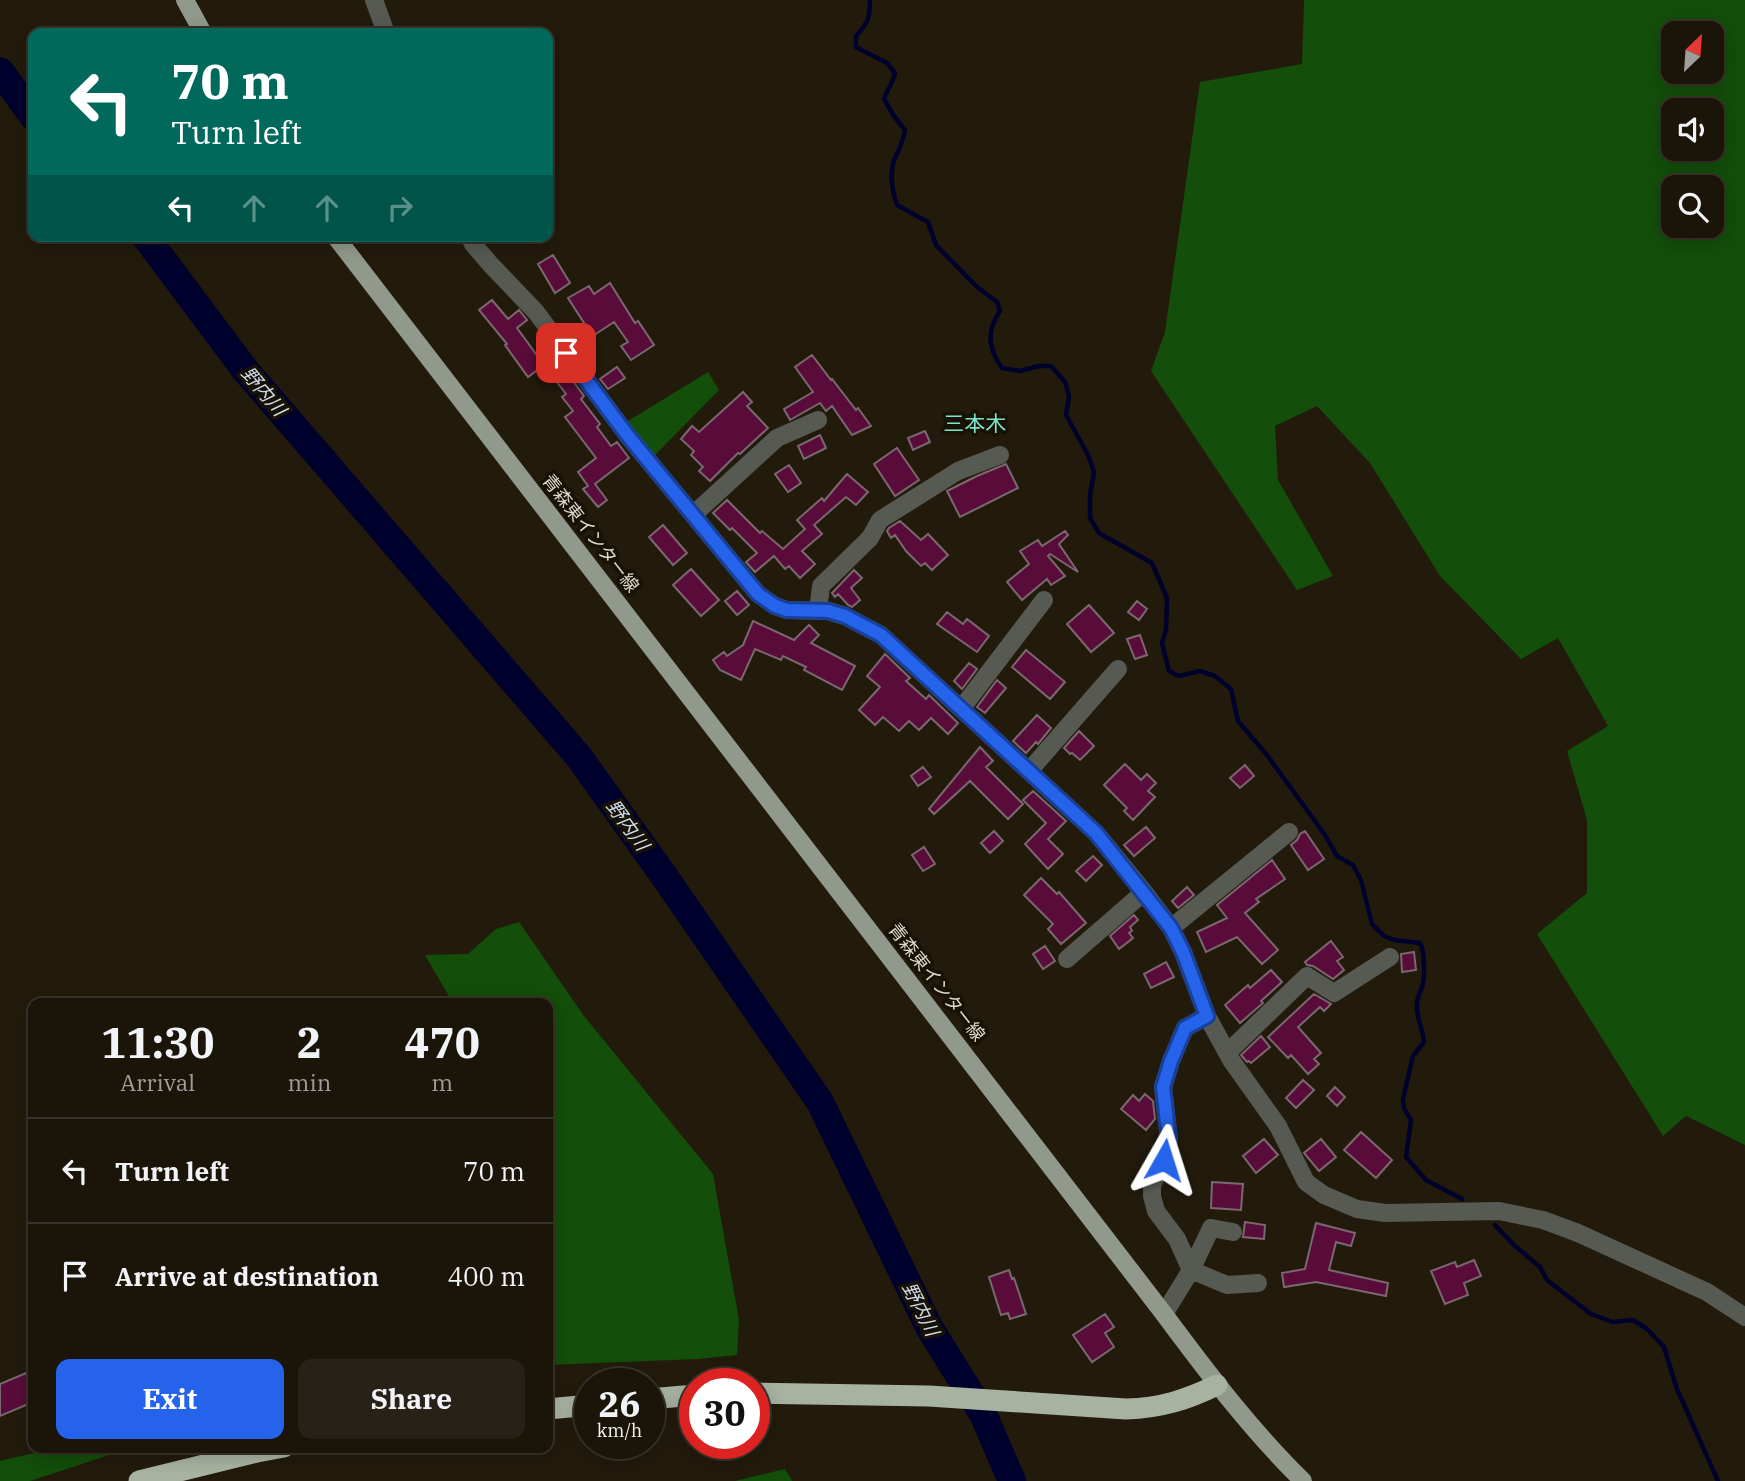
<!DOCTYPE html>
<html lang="en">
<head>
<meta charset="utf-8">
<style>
	body { margin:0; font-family:"IBM Plex Serif","Noto Sans JP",serif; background:#272117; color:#f1f3f6; height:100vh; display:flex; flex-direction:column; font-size:26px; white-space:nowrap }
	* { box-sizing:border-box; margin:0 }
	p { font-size:23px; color:#9f9e9c }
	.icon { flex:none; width:38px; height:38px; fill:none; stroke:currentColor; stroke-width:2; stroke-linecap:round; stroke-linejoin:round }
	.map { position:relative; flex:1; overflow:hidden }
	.drawer { position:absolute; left:28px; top:998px; width:525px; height:455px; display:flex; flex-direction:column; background:#1a1409; border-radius:14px; box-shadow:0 4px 18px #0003,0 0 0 2px #38332a }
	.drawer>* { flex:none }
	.banner { position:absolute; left:28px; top:28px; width:525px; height:214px; border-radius:14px; box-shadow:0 4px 18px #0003,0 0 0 2px #38332a; background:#00695c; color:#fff; overflow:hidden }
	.needle { width:46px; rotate:25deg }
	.controls { position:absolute; left:1661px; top:21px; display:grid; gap:14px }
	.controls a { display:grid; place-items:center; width:63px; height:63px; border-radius:14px; background:#1a1409; box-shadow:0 4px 18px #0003,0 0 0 2px #38332a; font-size:35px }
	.speed { position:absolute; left:574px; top:1368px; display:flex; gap:14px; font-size:35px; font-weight:700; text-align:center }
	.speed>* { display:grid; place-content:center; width:91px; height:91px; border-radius:50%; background:#1a1409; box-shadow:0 4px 18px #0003,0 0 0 2px #38332a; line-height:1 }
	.speed small { font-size:18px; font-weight:400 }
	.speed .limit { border:10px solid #d22; background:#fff; color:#111 }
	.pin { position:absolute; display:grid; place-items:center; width:60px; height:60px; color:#fff; margin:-30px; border-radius:14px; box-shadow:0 4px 10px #0006 }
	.me { position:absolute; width:77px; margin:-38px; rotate:6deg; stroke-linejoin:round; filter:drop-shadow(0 0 5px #0008) }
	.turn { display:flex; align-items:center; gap:24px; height:147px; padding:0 28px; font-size:32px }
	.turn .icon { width:91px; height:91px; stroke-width:2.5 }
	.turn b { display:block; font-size:49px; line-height:60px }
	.lanes { display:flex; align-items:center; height:66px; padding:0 28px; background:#0003; justify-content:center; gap:35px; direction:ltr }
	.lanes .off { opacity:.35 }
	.eta { display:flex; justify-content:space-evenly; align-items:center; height:119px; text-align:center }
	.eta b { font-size:42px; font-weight:800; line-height:49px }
	.primary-button { display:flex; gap:14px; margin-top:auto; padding:14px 28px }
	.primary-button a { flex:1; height:80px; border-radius:14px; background:#2563eb; color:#fff; font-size:28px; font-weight:800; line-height:80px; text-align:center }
	.primary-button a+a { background:#272117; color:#f1f3f6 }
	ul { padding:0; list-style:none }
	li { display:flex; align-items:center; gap:21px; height:105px; padding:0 28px; border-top:2px solid #38332a }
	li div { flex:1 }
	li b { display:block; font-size:26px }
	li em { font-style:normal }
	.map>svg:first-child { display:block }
	.green { fill:#134e0a; fill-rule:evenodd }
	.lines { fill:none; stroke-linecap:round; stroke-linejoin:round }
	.stream { stroke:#00002c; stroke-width:4.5 }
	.river { stroke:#00002c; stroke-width:28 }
	.building { fill:#590c3a; stroke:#7a676f; stroke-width:2 }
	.minor { stroke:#565a53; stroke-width:18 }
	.major { stroke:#90998b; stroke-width:18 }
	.highway { stroke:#a8b2a1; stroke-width:21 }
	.route-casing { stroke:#184099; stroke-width:18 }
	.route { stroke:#2563eb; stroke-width:12 }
	.labels { text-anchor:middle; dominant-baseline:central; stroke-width:7; stroke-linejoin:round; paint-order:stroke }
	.street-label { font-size:18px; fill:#ded9d0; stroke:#181205 }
	.water-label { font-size:19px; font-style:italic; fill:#cfdbee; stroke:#181205 }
	.quarter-label { font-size:21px; fill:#7fe3ce; stroke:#181205 }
</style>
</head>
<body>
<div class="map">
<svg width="1745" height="1481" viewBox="0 0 1745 1481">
	<rect width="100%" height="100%" fill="#221b0c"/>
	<!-- green -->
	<path class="green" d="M1304 0H1745V1145L1686 1116 1663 1136 1537 934 1587 893V820L1567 751 1608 726 1558 638 1521 659 1440 576 1370 463 1317 406 1275 426 1278 480 1333 576 1297 590 1151 371 1165 332 1200 82 1302 64ZM1712 33V72H1673V33ZM1712 110V149H1673V110ZM1712 187V226H1673V187Z
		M708 372 719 390 653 457 628 421Z
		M519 922 584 1016 713 1174 739 1320 737 1355 698 1359 548 1365V1003H453L425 955 468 954 496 929Z
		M60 1447H106L109 1455 30 1481H0V1461Z
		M785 1469 792 1481H735Z"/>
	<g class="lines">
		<!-- stream -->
		<path class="stream" d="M870 0C870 18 868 23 856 36V47L887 63 895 73C893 83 887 90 884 99L894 116 905 130C903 142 900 147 895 158 889 173 892 190 897 205L928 222 936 245 976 286 997 302 1000 311C986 332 988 348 1002 368L1020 371 1039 366H1051L1065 382 1069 396 1066 415 1088 455 1094 472 1090 495V518L1099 533 1152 563 1167 598 1166 630 1162 643 1169 671 1179 676 1200 671 1215 676 1231 689 1238 721 1267 755 1325 835 1337 856 1353 865 1361 880 1372 924 1384 936 1394 940 1420 943C1425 951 1425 978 1422 987 1420 993 1417 998 1417 1004 1416 1018 1423 1028 1424 1042L1413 1056 1403 1099 1404 1108 1411 1120 1406 1157 1426 1180 1462 1199
			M1495 1225 1514 1245 1540 1267 1547 1280 1591 1314 1613 1322 1633 1320 1647 1329 1664 1347 1677 1389 1718 1481"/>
		<!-- river -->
		<path class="river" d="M0 71 33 116
			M145 236 246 371 579 757 662 873 820 1102 929 1327 983 1414 1012 1481"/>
	</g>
	<!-- building -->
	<path class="building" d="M553 255 570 283 555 293 538 264Z
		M610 283 635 323 638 321 654 345 631 360 621 346 628 342 614 322 576 347 569 337 586 326 568 298 589 286 594 294Z
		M492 300 508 319 519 310 527 320 517 328 544 365 528 377 505 345 507 344 479 310Z
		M812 355 831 380 832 379 856 410 858 408 871 426 852 435 832 406 826 411 820 403 790 420 784 409 813 392 795 367Z
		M558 361 584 396 581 399 600 424 597 427 611 446 617 442 629 458 595 484 607 500 598 507 583 489 588 486 578 472 596 458 565 417 573 411 562 397 566 394 547 369Z
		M617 367 625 378 608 389 600 379Z
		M743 392 752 402 747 406 768 428 740 454 738 453 710 481 699 471 703 467 691 455 694 451 681 439 692 426 699 432Z
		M925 431 930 442 913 450 908 438Z
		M820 435 826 448 804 459 798 446Z
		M897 448 919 480 895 496 874 464Z
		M1006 464 1018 488 960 517 947 491 977 476Z
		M789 465 801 483 788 492 775 474Z
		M847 474 868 492 856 505 846 497 814 525 822 534 802 551 815 564 800 578 789 566 785 569 774 556 755 572 746 562 757 553 732 528 730 530 713 513 727 500 760 533 762 531 783 549 805 529 797 520 822 498 824 501Z
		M900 521 921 540 928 534 948 555 932 570 925 563 921 566 906 551 895 535 891 538 887 531 889 528Z
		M663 525 687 553 673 565 649 537Z
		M1065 531 1068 535 1059 544 1078 572 1050 554 1048 556 1065 576 1051 585 1047 579 1022 600 1007 582 1029 564 1020 551 1038 540 1042 546Z
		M691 569 719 600 701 616 673 585Z
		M854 570 862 578 851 588 860 600 852 607 848 605 838 594 835 597 832 593Z
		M737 591 749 605 737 615 725 601Z
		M1137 601 1147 609 1139 620 1128 612Z
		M1089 605 1114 633 1091 652 1067 624Z
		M947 612 963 624 967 619 989 636 977 652 937 624Z
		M753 621 794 640 809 625 819 635 811 643 855 666 842 690 804 670 806 667 783 656 781 660 755 649 741 680 720 670 713 660 724 652 727 656 743 645Z
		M1140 635 1147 655 1135 659 1127 639Z
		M1026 650 1065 682 1050 699 1012 667Z
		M885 654 910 678 906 681 926 699 929 695 958 723 948 734 931 718 919 730 909 721 899 731 883 717 875 725 859 710 880 687 867 676Z
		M969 663 977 669 962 689 954 681Z
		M997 680 1006 688 985 713 977 707Z
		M1037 715 1051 728 1038 744 1036 742 1026 753 1013 741Z
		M1079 731 1094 746 1080 760 1072 753 1070 754 1064 748Z
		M980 747 993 761 986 767 1023 804 1008 819 970 781 934 814 929 809Z
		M1125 764 1141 780 1147 774 1156 783 1148 791 1155 797 1133 820 1124 811 1127 808 1104 785Z
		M1245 765 1254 776 1240 788 1230 778Z
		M923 767 931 777 918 786 911 776Z
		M1033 791 1066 821 1048 839 1063 854 1048 869 1025 844 1046 823 1023 800Z
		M1146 827 1155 838 1134 856 1124 845Z
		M994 831 1003 841 990 853 981 843Z
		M1305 831 1324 859 1308 870 1291 845 1297 840 1300 834Z
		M924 847 935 864 923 871 912 855Z
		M1093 856 1102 865 1086 881 1076 871Z
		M1272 860 1285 879 1256 899 1259 902 1245 913 1278 950 1262 964 1237 937 1206 952 1197 932 1227 918 1217 905Z
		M1041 878 1057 894 1059 892 1086 923 1061 944 1048 929 1053 924 1024 895Z
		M1187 887 1194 895 1178 908 1172 901Z
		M1134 915 1138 920 1130 927 1132 931 1129 933 1133 938 1119 949 1110 936Z
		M1331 941 1343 957 1337 961 1344 970 1333 979 1313 966 1307 965 1305 962Z
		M1045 946 1055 961 1043 969 1033 954Z
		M1414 952 1416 970 1402 972 1401 954Z
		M1166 962 1174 977 1151 988 1144 974Z
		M1271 970 1282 982 1261 1001 1263 1003 1240 1023 1225 1005 1248 985 1250 988Z
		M1314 994 1331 1004 1324 1011 1320 1007 1298 1027 1321 1053 1314 1059 1319 1064 1308 1074 1291 1055 1288 1058 1268 1037Z
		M1261 1036 1270 1047 1251 1063 1249 1061 1247 1062 1241 1055Z
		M1303 1080 1314 1090 1296 1108 1286 1098Z
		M1335 1087 1345 1097 1337 1106 1327 1096Z
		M1145 1094 1153 1101 1155 1119 1146 1130 1121 1109 1133 1095 1139 1101Z
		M1361 1132 1392 1160 1376 1178 1344 1150Z
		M1264 1139 1278 1155 1256 1173 1243 1156Z
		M1321 1139 1336 1157 1319 1171 1304 1153Z
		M1212 1182 1243 1184 1241 1210 1211 1208Z
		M1245 1222 1265 1225 1264 1239 1243 1237Z
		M1316 1223 1355 1233 1351 1246 1336 1242 1329 1270 1388 1283 1386 1296 1316 1282 1284 1287 1282 1273 1305 1269Z
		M1474 1260 1481 1276 1464 1283 1468 1295 1445 1304 1431 1271 1455 1262 1457 1267Z
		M1009 1270 1012 1279 1014 1278 1026 1314 1010 1319 1008 1313 1001 1315 989 1277Z
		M1105 1314 1114 1327 1105 1333 1114 1347 1092 1362 1073 1335Z
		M26 1373 33 1390V1402L0 1416V1384Z"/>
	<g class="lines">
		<!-- minor -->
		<path class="minor" d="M374 0 386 33
			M469 236 473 244 491 265 536 312 628 436 758 594 775 606 787 610 828 611 845 616 881 635 1096 833 1144 892 1171 928 1183 952 1207 1016 1231 1060 1278 1126 1306 1182 1324 1195 1357 1209 1385 1213 1499 1211 1543 1220 1578 1233 1707 1292 1745 1317
			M693 515 777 438 818 420
			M818 611 821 586 870 538 880 520 958 471 1000 455
			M961 709 1044 600
			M1029 771 1118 669
			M1171 928 1289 832
			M1067 959 1144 892
			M1227 1053 1307 976 1334 993 1390 957
			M1233 1232 1211 1228 1191 1270 1227 1285 1258 1283
			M1164 1314 1191 1270 1177 1239 1156 1211 1152 1196V1185L1164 1160 1169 1140 1163 1087 1171 1061 1185 1028 1207 1016"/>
		<!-- major -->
		<path class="major" d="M185 0 203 33
			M335 236 1164 1314C1207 1372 1251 1430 1303 1481"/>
		<!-- highway -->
		<path class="highway" d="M754 1393 929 1396 1126 1409C1161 1408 1186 1400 1217 1385
			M649 1399 695 1395
			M548 1409 590 1405
			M139 1481 257 1452 284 1447"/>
	</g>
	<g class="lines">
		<defs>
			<path id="route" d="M566 353 628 436 758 594 775 606 787 610 828 611 845 616 881 635 1096 833 1171 928 1183 952 1207 1016 1185 1028 1171 1061 1163 1087 1169 1140 1164 1160"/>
		</defs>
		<!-- route casing -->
		<use href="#route" class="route-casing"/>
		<!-- route -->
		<use href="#route" class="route"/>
	</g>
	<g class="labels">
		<!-- street labels -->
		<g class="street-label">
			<text transform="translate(591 533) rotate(52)">青森東インター線</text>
			<text transform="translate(937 982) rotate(52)">青森東インター線</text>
		</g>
		<!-- water labels -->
		<g class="water-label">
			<text transform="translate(264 391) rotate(50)">野内川</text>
			<text transform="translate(628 825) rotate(54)">野内川</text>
			<text transform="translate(921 1309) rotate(63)">野内川</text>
		</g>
		<!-- quarter labels -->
		<g class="quarter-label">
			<text x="975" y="423">三本木</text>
		</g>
	</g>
</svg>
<div class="controls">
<a><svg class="needle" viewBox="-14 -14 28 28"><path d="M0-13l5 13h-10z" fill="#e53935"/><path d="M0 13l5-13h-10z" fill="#9f9e9c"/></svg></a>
<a><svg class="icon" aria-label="sound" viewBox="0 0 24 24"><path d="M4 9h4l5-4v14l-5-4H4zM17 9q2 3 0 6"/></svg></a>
<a><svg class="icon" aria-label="search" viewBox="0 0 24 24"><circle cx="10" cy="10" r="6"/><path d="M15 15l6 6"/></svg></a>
</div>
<div class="speed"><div>26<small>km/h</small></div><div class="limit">30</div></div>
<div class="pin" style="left:566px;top:353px;background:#d93025"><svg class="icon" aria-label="arrive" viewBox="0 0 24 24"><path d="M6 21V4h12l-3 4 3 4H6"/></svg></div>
<svg class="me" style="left:1164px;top:1160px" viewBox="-20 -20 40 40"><path d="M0-17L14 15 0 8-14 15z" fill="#2563eb" stroke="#fff" stroke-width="4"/></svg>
<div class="banner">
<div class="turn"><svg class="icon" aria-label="left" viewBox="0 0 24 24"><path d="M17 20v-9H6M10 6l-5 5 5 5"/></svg><div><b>70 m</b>Turn left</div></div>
<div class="lanes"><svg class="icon" aria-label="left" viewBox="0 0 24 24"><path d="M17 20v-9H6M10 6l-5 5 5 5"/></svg><svg class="icon off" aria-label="ahead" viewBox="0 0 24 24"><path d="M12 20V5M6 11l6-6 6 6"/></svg><svg class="icon off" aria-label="ahead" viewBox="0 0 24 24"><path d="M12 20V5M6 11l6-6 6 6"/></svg><svg class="icon off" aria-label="right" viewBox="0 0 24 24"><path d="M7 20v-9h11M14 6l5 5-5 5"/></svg></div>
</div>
<section class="drawer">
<div class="eta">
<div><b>11:30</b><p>Arrival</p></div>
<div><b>2</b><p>min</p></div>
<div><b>470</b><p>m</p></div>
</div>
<ul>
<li><svg class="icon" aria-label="left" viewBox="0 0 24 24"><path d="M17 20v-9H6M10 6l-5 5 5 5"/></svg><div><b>Turn left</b></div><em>70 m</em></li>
<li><svg class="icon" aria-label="arrive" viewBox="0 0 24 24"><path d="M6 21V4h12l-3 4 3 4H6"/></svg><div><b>Arrive at destination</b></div><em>400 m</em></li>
</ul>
<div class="primary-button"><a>Exit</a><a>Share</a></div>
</section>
</div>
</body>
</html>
